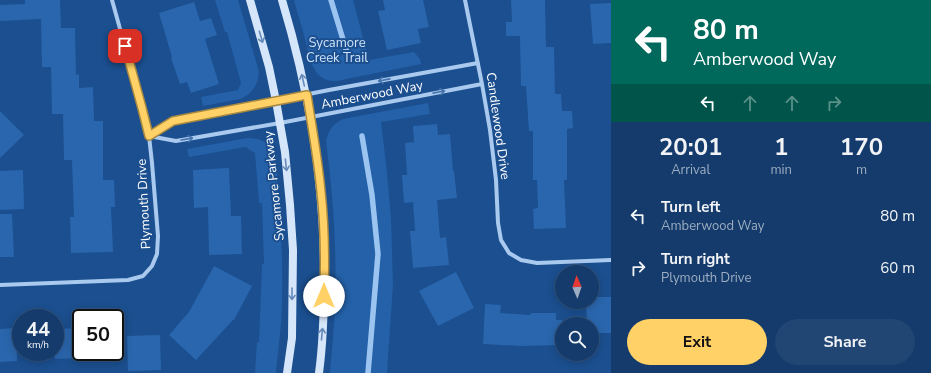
<!DOCTYPE html>
<html lang="en">
<head>
<meta charset="utf-8">
<style>
	body { margin:0; font-family:"Nunito Sans",sans-serif; background:#214673; color:#f1f3f6; height:100vh; display:flex; flex-direction:column; font-size:15px; white-space:nowrap }
	* { box-sizing:border-box; margin:0 }
	p { font-size:13px; color:#9dadc1 }
	.icon { flex:none; width:22px; height:22px; fill:none; stroke:currentColor; stroke-width:2; stroke-linecap:round; stroke-linejoin:round }
	.map { position:relative; flex:1; overflow:hidden }
	.sheet { display:flex; flex-direction:column; background:#143b6b; width:320px }
	.sheet>* { flex:none }
	.banner { background:#00695c; color:#fff; overflow:hidden }
	.needle { width:26px; rotate:358deg }
	.controls { position:absolute; left:555px; top:265px; display:grid; gap:8px }
	.controls a { display:grid; place-items:center; width:44px; height:44px; border-radius:50%; background:#143b6b; box-shadow:0 2px 10px #0003,0 0 0 1px #33557e; font-size:20px }
	.speed { position:absolute; left:12px; top:309px; display:flex; gap:8px; font-size:20px; font-weight:700; text-align:center }
	.speed>* { display:grid; place-content:center; width:52px; height:52px; border-radius:50%; background:#143b6b; box-shadow:0 2px 10px #0003,0 0 0 1px #33557e; line-height:1 }
	.speed small { font-size:10px; font-weight:400 }
	.speed .limit { border:2px solid #111; border-radius:6px; background:#fff; color:#111 }
	.pin { position:absolute; display:grid; place-items:center; width:34px; height:34px; color:#fff; margin:-17px; border-radius:8px; box-shadow:0 2px 6px #0006 }
	.me { position:absolute; width:44px; margin:-22px; rotate:0deg; stroke-linejoin:round; filter:drop-shadow(0 0 3px #0008) }
	.turn { display:flex; align-items:center; gap:14px; height:84px; padding:0 16px; font-size:18px }
	.turn .icon { width:52px; height:52px; stroke-width:2.5 }
	.turn b { display:block; font-size:28px; line-height:34px }
	.lanes { display:flex; align-items:center; height:38px; padding:0 16px; background:#0003; justify-content:center; gap:20px; direction:ltr }
	.lanes .off { opacity:.35 }
	.eta { display:flex; justify-content:space-evenly; align-items:center; height:68px; text-align:center }
	.eta b { font-size:24px; font-weight:700; line-height:28px }
	.cta { display:flex; gap:8px; margin-top:auto; padding:8px 16px }
	.cta a { flex:1; height:46px; border-radius:24px; background:#ffd166; color:#111; font-size:16px; font-weight:700; line-height:46px; text-align:center }
	.cta a+a { background:#214673; color:#f1f3f6 }
	ul { padding:0; list-style:none }
	li { display:flex; align-items:center; gap:12px; height:52px; padding:0 16px }
	li div { flex:1 }
	li b { display:block; font-size:15px }
	li em { font-style:normal }
	main { display:flex; flex:1; min-height:0 }
	.map>svg:first-child { display:block }
	.green { fill:#2461a8 }
	.lines { fill:none; stroke-linecap:round; stroke-linejoin:round }
	.stream { stroke:#9cc4f0; stroke-width:5.5 }
	.building { fill:#2a66ad }
	.minor { stroke:#a9c9ee; stroke-width:4 }
	.secondary { stroke:#d6e6fa; stroke-width:8 }
	.oneway { stroke:#668bba }
	.oneway2 { stroke:#4674ac }
	.route-casing { stroke:#a68842; stroke-width:10 }
	.route { stroke:#ffd166; stroke-width:7 }
	.labels { text-anchor:middle; dominant-baseline:central; stroke-width:4; stroke-linejoin:round; paint-order:stroke }
	.park-label { font-size:13px; fill:#cfe3fa; stroke:#1b4f8f }
	.street-label { font-size:13px; fill:#fff; stroke:#1b4f8f }
</style>
</head>
<body>
<main>
<div class="map">
<svg width="611" height="373" viewBox="0 0 611 373">
	<rect width="100%" height="100%" fill="#1b4f8f"/>
	<!-- green -->
	<path class="green" d="M215 0H238L258 68C261 81 253 94 240 99L203 106 201 97 238 90 241 83 227 32H225Z
		M294 0H353L369 60 414 52 420 59 421 64 346 79C342 80 338 81 334 81 312 81 309 55 305 39 302 26 297 13 294 0Z
		M428 103 430 114 381 122 387 172 391 219 393 284 387 373H330C331 357 333 341 334 324 338 263 334 202 326 141 329 129 332 125 343 119Z
		M247 138C256 138 266 140 271 148 278 160 277 177 278 190 281 227 283 264 282 300 282 324 278 349 276 373H255L257 342H259L262 264H264L262 203H259L255 153 245 147 189 157 187 149Z"/>
	<g class="lines">
		<!-- stream -->
		<path class="stream" d="M331 0 348 56
			M362 136 372 195 378 254 368 373"/>
	</g>
	<!-- building -->
	<path class="building" d="M25 0H60L61 28H75L76 75 79 74V88L93 87 94 121H103V180H114L115 207H111L113 252 71 253 70 217H74L72 160H64L63 114H52L51 67H42L41 19 0 21V5L25 4Z
		M383 0H423L429 27 418 29 421 43 387 50 378 11 385 10Z
		M511 0H545L546 47H554L555 94H561L562 111H572L573 128 567 129V180H564L566 228 534 229 533 209 538 208 537 180H533V131H529L526 86H521L520 36H506V22H512Z
		M194 2 200 21 211 18 217 35 205 39 219 84 191 93 187 82 180 84 171 58 172 57 159 13Z
		M611 3V43L593 44 590 4Z
		M0 111 24 135 0 158Z
		M437 124 438 135 450 134 453 171H454L457 198 437 200 440 238 446 237 449 265 413 268 410 231H415L413 202 404 203 402 175H407L405 143 414 142 413 126Z
		M229 168 231 216H241L242 254 209 255 208 207 194 208 193 170Z
		M23 170 24 209 0 210V171Z
		M0 214H12L14 257H0Z
		M214 266 252 286 234 320H233L196 360 169 335 189 312Z
		M456 272 474 308 438 326 419 291Z
		M592 297H611V333H592V324H587L586 302H592Z
		M485 304 501 305 500 313 531 315V313H556V320H562V345L520 346 483 344Z
		M16 328 17 361 0 362V329Z
		M81 328V358L55 359V329Z
		M160 335 161 370 128 371 127 336Z"/>
	<g class="lines">
		<!-- minor -->
		<path class="minor" d="M465 0 482 84 490 130 496 180 498 223 501 240 509 253 521 260 537 263 611 260
			M149 136 176 141 280 123 482 84
			M149 136 173 121 329 90 478 63
			M0 285 128 280 143 276 152 266 157 254 158 236 152 163 149 136 142 108 112 0"/>
		<!-- secondary -->
		<path class="secondary" d="M250 0 269 67 276 101 285 152 290 205 293 250 292 338 287 373
			M282 0C310 93 325 184 324 282 324 312 323 343 319 373"/>
	</g>
	<!-- one-way arrows -->
	<defs><path id="oneway-shaft" d="M-6 0H5M1.5-3L5.5 0L1.5 3" fill="none" stroke-width="1.6" stroke-linecap="round" stroke-linejoin="round"/></defs>
	<g class="oneway">
		<use href="#oneway-shaft" transform="translate(261 37) rotate(74)"/>
		<use href="#oneway-shaft" transform="translate(303 80) rotate(-103)"/>
		<use href="#oneway-shaft" transform="translate(286 165) rotate(84)"/>
		<use href="#oneway-shaft" transform="translate(292 294) rotate(90)"/>
		<use href="#oneway-shaft" transform="translate(322 334) rotate(-85)"/>
	</g>
	<g class="oneway2">
		<use href="#oneway-shaft" transform="translate(384 80) rotate(169)"/>
		<use href="#oneway-shaft" transform="translate(439 92) rotate(-11)"/>
		<use href="#oneway-shaft" transform="translate(187 139) rotate(-10)"/>
	</g>
	<g class="lines">
		<defs>
			<path id="route" d="M125 46 142 108 149 136 173 121 307 95C312 127 318 159 321 192 325 227 325 262 324 296"/>
		</defs>
		<!-- route casing -->
		<use href="#route" class="route-casing"/>
		<!-- route -->
		<use href="#route" class="route"/>
	</g>
	<g class="labels">
		<!-- park labels -->
		<g class="park-label">
			<text x="337" y="43">Sycamore<tspan x="337" dy="15">Creek Trail</tspan></text>
		</g>
		<!-- street labels -->
		<g class="street-label">
			<text transform="translate(372 95) rotate(-11)">Amberwood Way</text>
			<text transform="translate(498 126) rotate(82)">Candlewood Drive</text>
			<text transform="translate(274 186) rotate(-96)">Sycamore Parkway</text>
			<text transform="translate(144 204) rotate(-93)">Plymouth Drive</text>
		</g>
	</g>
</svg>
<div class="controls">
<a><svg class="needle" viewBox="-14 -14 28 28"><path d="M0-13l5 13h-10z" fill="#e53935"/><path d="M0 13l5-13h-10z" fill="#9dadc1"/></svg></a>
<a><svg class="icon" aria-label="search" viewBox="0 0 24 24"><circle cx="10" cy="10" r="6"/><path d="M15 15l6 6"/></svg></a>
</div>
<div class="speed"><div>44<small>km/h</small></div><div class="limit">50</div></div>
<div class="pin" style="left:125px;top:46px;background:#d93025"><svg class="icon" aria-label="arrive" viewBox="0 0 24 24"><path d="M6 21V4h12l-3 4 3 4H6"/></svg></div>
<svg class="me" style="left:324px;top:296px" viewBox="-20 -20 40 40"><circle r="19" fill="#fff"/><path d="M0-13L10 11 0 6-10 11z" fill="#ffd166"/></svg>
</div>
<section class="sheet">
<div class="banner">
<div class="turn"><svg class="icon" aria-label="left" viewBox="0 0 24 24"><path d="M17 20v-9H6M10 6l-5 5 5 5"/></svg><div><b>80 m</b>Amberwood Way</div></div>
<div class="lanes"><svg class="icon" aria-label="left" viewBox="0 0 24 24"><path d="M17 20v-9H6M10 6l-5 5 5 5"/></svg><svg class="icon off" aria-label="ahead" viewBox="0 0 24 24"><path d="M12 20V5M6 11l6-6 6 6"/></svg><svg class="icon off" aria-label="ahead" viewBox="0 0 24 24"><path d="M12 20V5M6 11l6-6 6 6"/></svg><svg class="icon off" aria-label="right" viewBox="0 0 24 24"><path d="M7 20v-9h11M14 6l5 5-5 5"/></svg></div>
</div>
<div class="eta">
<div><b>20:01</b><p>Arrival</p></div>
<div><b>1</b><p>min</p></div>
<div><b>170</b><p>m</p></div>
</div>
<ul>
<li><svg class="icon" aria-label="left" viewBox="0 0 24 24"><path d="M17 20v-9H6M10 6l-5 5 5 5"/></svg><div><b>Turn left</b><p>Amberwood Way</p></div><em>80 m</em></li>
<li><svg class="icon" aria-label="right" viewBox="0 0 24 24"><path d="M7 20v-9h11M14 6l5 5-5 5"/></svg><div><b>Turn right</b><p>Plymouth Drive</p></div><em>60 m</em></li>
</ul>
<div class="cta"><a>Exit</a><a>Share</a></div>
</section>
</main>
</body>
</html>
